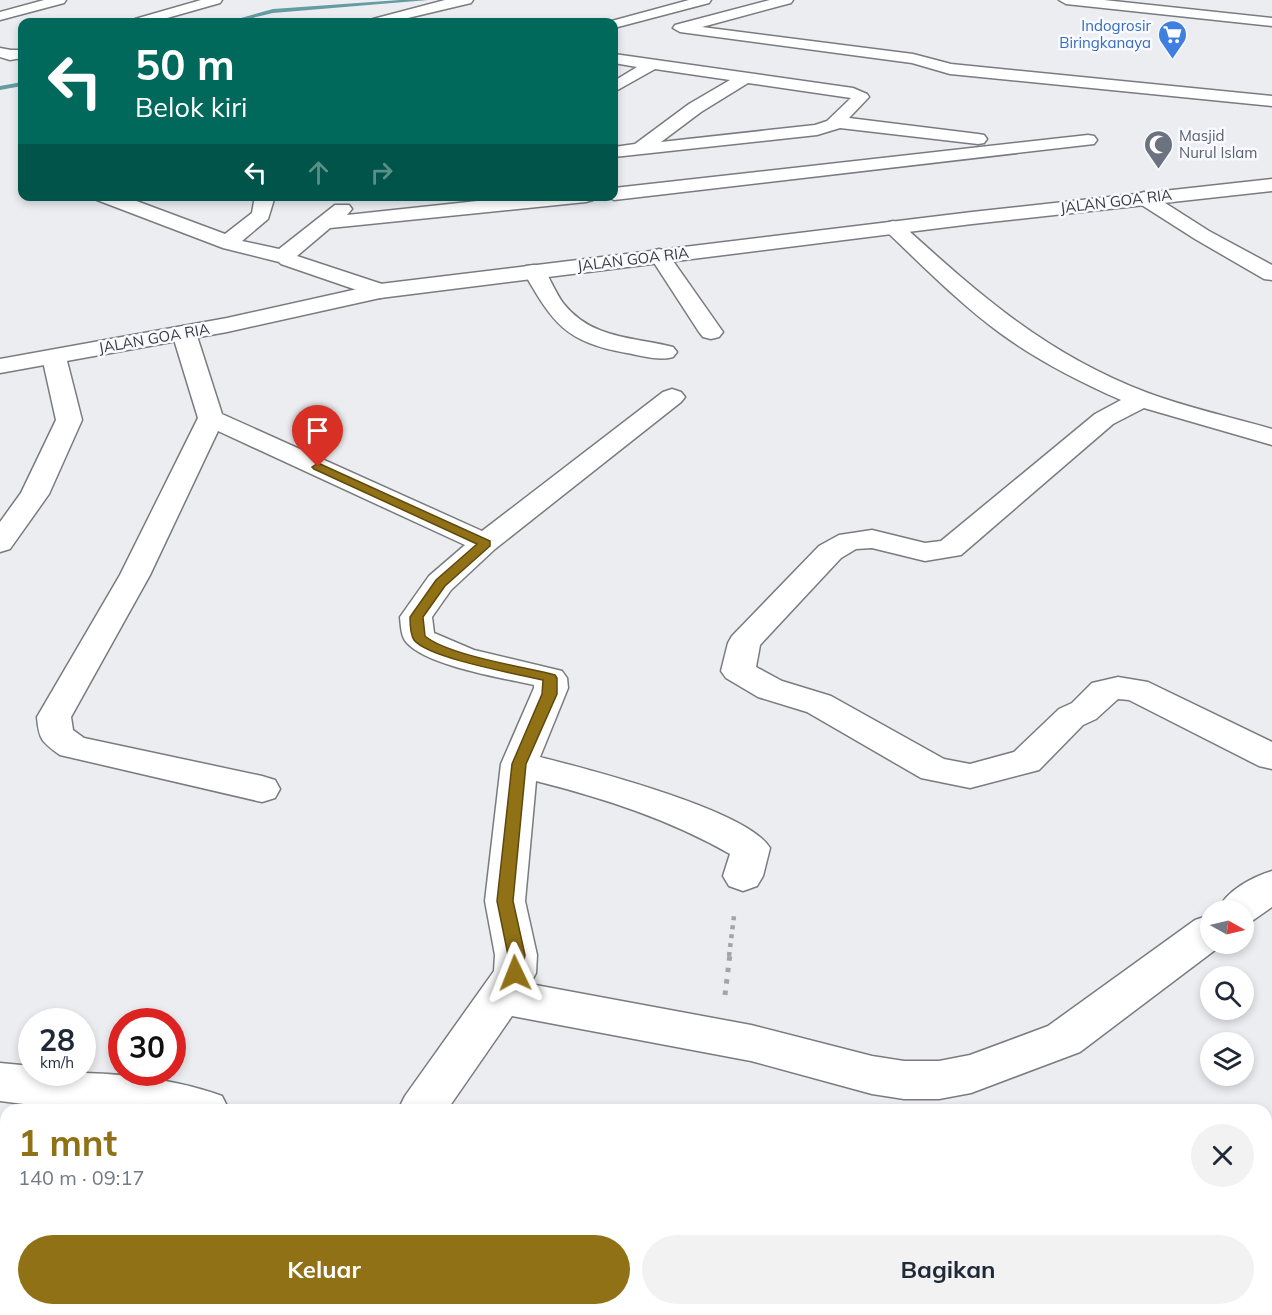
<!DOCTYPE html>
<html lang="id">
<head>
<meta charset="utf-8">
<style>
	body { margin:0; font-family:Mulish,sans-serif; background:#f2f2f3; color:#1f2937; height:100vh; display:flex; flex-direction:column; font-size:22px; white-space:nowrap }
	* { box-sizing:border-box; margin:0 }
	p { font-size:20px; color:#747a83 }
	.icon { flex:none; width:33px; height:33px; fill:none; stroke:currentColor; stroke-width:2; stroke-linecap:round; stroke-linejoin:round }
	.map { position:relative; flex:1; overflow:hidden }
	.sheet { position:absolute; left:0px; top:1104px; width:1272px; height:212px; display:flex; flex-direction:column; background:#fff; border-radius:18px 18px 0 0; box-shadow:0 3px 9px #0003 }
	.sheet>* { flex:none }
	.banner { position:absolute; left:18px; top:18px; width:600px; height:183px; border-radius:12px; box-shadow:0 3px 9px #0003; background:#00695c; color:#fff; overflow:hidden }
	.needle { width:39px; rotate:98deg }
	.fabs { position:absolute; left:1200px; top:900px; display:grid; gap:12px }
	.fabs a { display:grid; place-items:center; width:54px; height:54px; border-radius:50%; background:#fff; box-shadow:0 3px 9px #0003; font-size:30px }
	.speed { position:absolute; left:18px; top:1008px; display:flex; gap:12px; font-size:30px; font-weight:700; text-align:center }
	.speed>* { display:grid; place-content:center; width:78px; height:78px; border-radius:50%; background:#fff; box-shadow:0 3px 9px #0003; line-height:1 }
	.speed small { font-size:15px; font-weight:400 }
	.speed .limit { border:9px solid #d22; background:#fff; color:#111 }
	.pin { position:absolute; display:grid; place-items:center; width:51px; height:51px; color:#fff; margin:-62px -26px; border-radius:50% 50% 50% 0; rotate:-45deg; box-shadow:0 0 6px #0007 }
	.pin .icon { rotate:45deg }
	.me { position:absolute; width:66px; margin:-33px; rotate:358deg; stroke-linejoin:round; filter:drop-shadow(0 0 4px #0008) }
	.turn { display:flex; align-items:center; gap:21px; height:126px; padding:0 18px; font-size:27px }
	.turn .icon { width:78px; height:78px; stroke-width:2.5 }
	.turn b { display:block; font-size:42px; line-height:51px }
	.lanes { display:flex; align-items:center; height:57px; padding:0 18px; background:#0003; justify-content:center; gap:30px; direction:ltr }
	.lanes .off { opacity:.35 }
	.round { display:grid; place-items:center; flex:none; width:63px; height:63px; border-radius:32px; background:#f2f2f3 }
	.headline { display:flex; align-items:center; justify-content:space-between; height:102px; padding:0 18px }
	h1 { font-size:36px; font-weight:700; line-height:45px; color:#907116 }
	.cta { display:flex; gap:12px; margin-top:auto; padding:12px 18px }
	.cta a { flex:1; height:69px; border-radius:36px; background:#907116; color:#fff; font-size:24px; font-weight:700; line-height:69px; text-align:center }
	.cta a+a { background:#f2f2f3; color:#1f2937 }
	.map>svg:first-child { display:block }
	.lines { fill:none; stroke-linecap:round; stroke-linejoin:round }
	.stream { fill:#659ba3; fill-rule:evenodd }
	.minor-casing { stroke:#797b7f; stroke-width:3 }
	.major-casing { stroke:#797b7f; stroke-width:3 }
	.path-far1 { stroke:#a3a4a7; stroke-width:4.5; stroke-dasharray:4 5; stroke-linecap:butt }
	.path { stroke:#a3a4a7; stroke-width:5; stroke-dasharray:4.5 7; stroke-linecap:butt }
	.minor { fill:#fff; fill-rule:evenodd }
	.major { fill:#fff; fill-rule:evenodd }
	.route { fill:#907116; stroke:#5e490e; stroke-width:1.5 }
	.labels { text-anchor:middle; dominant-baseline:central; stroke-width:5; stroke-linejoin:round; paint-order:stroke }
	.far-shop-label { font-size:15px; fill:#366cbe; stroke:#f8faff; text-anchor:end }
	.far-worship-label { font-size:15px; fill:#5b616d; stroke:#f8faff; text-anchor:start }
	.far-street-label { font-size:15px; fill:#393a3c; stroke:#f8faff }
</style>
</head>
<body>
<div class="map">
<svg width="1272" height="1315" viewBox="0 0 1272 1315">
	<rect width="100%" height="100%" fill="#ebedf1"/>
	<g class="lines">
		<!-- stream -->
		<path class="stream" d="M400 0H428L273 13 236 22H227L273 9Z
			M22 82V86L0 90V86Z"/>
		<defs>
			<path id="minor" d="M44 0H66L64 3 0 20V12Z
				M201 0H222L220 3 153 22H133L135 19Z
				M445 0H473L471 3 391 22H371L373 19Z
				M689 0H711L709 3 614 28V22H608Z
				M770 0H793L791 3 702 27 913 54 951 64 1272 96V106L950 74 912 63 680 32 673 28 675 25Z
				M1059 0H1104L1272 18V26L1066 4Z
				M0 48 11 50H22V58L10 60 0 57Z
				M614 54 853 88 867 94 869 97 849 118 978 134 984 135 987 139 984 143 978 144 840 128 817 135 614 157V147L635 144 689 104 730 80 655 69 614 92V81L637 67 614 63ZM748 83 851 98 827 121 815 125 661 142 701 112Z
				M1088 135 1094 136 1097 140 1094 144 614 200 606 196H614V188Z
				M1144 192 1151 194 1209 231 1272 265V280L1264 279 1195 239 1137 202 1134 198 1137 194Z
				M95 196H123L225 234 252 213 255 196H275L268 219 242 241 279 249 335 205H349L352 209 347 215 525 196H595L593 200 586 202 330 228 297 256 388 286 391 291 388 296 380 298 281 264 279 262 223 248 97 200Z
				M893 221 900 223C980 295 1045 354 1148 393 1188 408 1231 417 1272 429V445L1144 408 1113 424 961 555 925 561 872 548 856 549 841 558 760 645 756 667 782 681 831 696 944 759 970 764 1014 752 1059 709 1072 703 1092 683 1118 677 1148 682 1272 742V769L1259 766 1129 700 1118 699 1096 719 1083 725 1039 770 970 788 921 778 807 712 758 697 726 678 721 671 728 643 732 636 819 546 839 535 872 530 925 543 941 541 1095 414 1121 400C1078 381 1037 360 1000 333 959 303 923 266 886 231L883 227 886 223Z
				M659 249 666 251 723 332 719 337 711 339 703 337 699 332 649 255 652 251Z
				M534 265 542 266C550 278 555 292 563 303 591 339 633 337 673 347L677 352 673 357C659 361 642 356 627 353 565 342 553 323 523 271L526 266Z
				M184 326 192 328 196 333 222 414 482 531 663 392 672 389 681 392 685 397 681 402 495 549 451 590 432 617 434 633 474 650 562 671 567 678 568 688 540 757C587 769 748 810 770 848L763 876 757 886 743 891 729 886 723 876 730 854C669 819 603 798 536 781L525 901 537 955 536 973 530 984 751 1025 872 1056 904 1061H939L970 1055 1048 1026 1195 920 1210 915V944H1223L1080 1052 971 1093 939 1099H904L872 1094 751 1061 512 1016 447 1110H398L405 1096 494 971 495 955 485 901 501 764 534 688V685C503 678 428 666 407 643 401 637 401 626 400 617L429 576 465 545 218 431 150 575 71 717 73 730 84 738 262 776 275 780 280 789 275 798 262 802 60 755C42 742 39 740 37 717L120 575 198 418 172 333 176 328Z
				M54 350 62 352 66 357 82 420 49 494 10 549 0 552V522L21 493 56 420 42 357 46 352Z
				M1272 871V907L1252 921 1244 924V910H1218C1226 891 1252 877 1272 871Z
				M0 1063 32 1066V1072C94 1072 162 1074 222 1096L229 1110H71L0 1101Z
				M209 1310H261L260 1315H208Z"/>
			<path id="major" d="M1272 179V191L972 224 380 298 227 332 0 373V359L227 318 380 284 972 212Z"/>
		</defs>
		<!-- minor casing -->
		<use href="#minor" class="minor-casing"/>
		<!-- major casing -->
		<use href="#major" class="major-casing"/>
		<!-- path-far1 -->
		<path class="path-far1" d="M729 956 734 916"/>
		<!-- path -->
		<path class="path" d="M725 995 730 954"/>
		<!-- minor -->
		<use href="#minor" class="minor"/>
		<!-- major -->
		<use href="#major" class="major"/>
	</g>
	<!-- route -->
	<path class="route" d="M318 463 490 541V546L445 586 423 617 425 636C447 655 524 667 555 675L557 678V694L526 764 513 901 525 955 521 978 515 980 508 978 506 973 508 955 497 901 512 764 542 694 543 680C517 674 428 658 414 640 410 634 410 624 410 617L436 580 477 544 314 469 312 467Z"/>
	<!-- icons -->
	<defs>
		<symbol id="supermarket-pin" viewBox="-11 -11 22 30"><path d="M0 17L-7.5 6A9.5 9.5 0 1 1 7.5 6Z" fill="#3f7fe0" stroke="#f8faff"/><path d="M-6-5.5h2.5l.6 2H6L4.5 2H-2.5L-4.4-4H-6ZM-1.5 3.2a1.3 1.3 0 1 0 .1 0ZM3 3.2a1.3 1.3 0 1 0 .1 0Z" fill="#fff"/></symbol>
		<symbol id="mosque-pin" viewBox="-11 -11 22 30"><path d="M0 17L-7.5 6A9.5 9.5 0 1 1 7.5 6Z" fill="#6b7280" stroke="#f8faff"/><path d="M3.5-4.9A6 6 0 1 0 3.5 4.9A5 5 0 1 1 3.5-4.9Z" fill="#fff"/></symbol>
	</defs>
	<g fill-rule="evenodd">
		<use href="#supermarket-pin" x="1156" y="18" width="33" height="45"/>
		<use href="#mosque-pin" x="1142" y="128" width="33" height="45"/>
	</g>
	<g class="labels">
		<!-- far-shop labels -->
		<g class="far-shop-label">
			<text x="1151" y="25">Indogrosir<tspan x="1151" dy="17">Biringkanaya</tspan></text>
		</g>
		<!-- far-worship labels -->
		<g class="far-worship-label">
			<text x="1179" y="135">Masjid<tspan x="1179" dy="17">Nurul Islam</tspan></text>
		</g>
		<!-- far-street labels -->
		<g class="far-street-label">
			<text transform="translate(1116 201) rotate(-7)">JALAN GOA RIA</text>
			<text transform="translate(633 259) rotate(-7)">JALAN GOA RIA</text>
			<text transform="translate(154 338) rotate(-10)">JALAN GOA RIA</text>
		</g>
	</g>
</svg>
<div class="fabs">
<a><svg class="needle" viewBox="-14 -14 28 28"><path d="M0-13l5 13h-10z" fill="#e53935"/><path d="M0 13l5-13h-10z" fill="#747a83"/></svg></a>
<a><svg class="icon" aria-label="search" viewBox="0 0 24 24"><circle cx="10" cy="10" r="6"/><path d="M15 15l6 6"/></svg></a>
<a><svg class="icon" aria-label="layers" viewBox="0 0 24 24"><path d="M12 4l9 5-9 5-9-5zM3 14l9 5 9-5"/></svg></a>
</div>
<div class="speed"><div>28<small>km/h</small></div><div class="limit">30</div></div>
<div class="pin" style="left:318px;top:467px;background:#d93025"><svg class="icon" aria-label="arrive" viewBox="0 0 24 24"><path d="M6 21V4h12l-3 4 3 4H6"/></svg></div>
<svg class="me" style="left:515px;top:973px" viewBox="-20 -20 40 40"><path d="M0-17L14 15 0 8-14 15z" fill="#907116" stroke="#fff" stroke-width="4"/></svg>
<div class="banner">
<div class="turn"><svg class="icon" aria-label="left" viewBox="0 0 24 24"><path d="M17 20v-9H6M10 6l-5 5 5 5"/></svg><div><b>50 m</b>Belok kiri</div></div>
<div class="lanes"><svg class="icon" aria-label="left" viewBox="0 0 24 24"><path d="M17 20v-9H6M10 6l-5 5 5 5"/></svg><svg class="icon off" aria-label="ahead" viewBox="0 0 24 24"><path d="M12 20V5M6 11l6-6 6 6"/></svg><svg class="icon off" aria-label="right" viewBox="0 0 24 24"><path d="M7 20v-9h11M14 6l5 5-5 5"/></svg></div>
</div>
<section class="sheet">
<div class="headline"><div><h1>1 mnt</h1><p>140 m · 09:17</p></div><a class="round"><svg class="icon" aria-label="close" viewBox="0 0 24 24"><path d="M6 6l12 12M18 6L6 18"/></svg></a></div>
<div class="cta"><a>Keluar</a><a>Bagikan</a></div>
</section>
</div>
</body>
</html>
